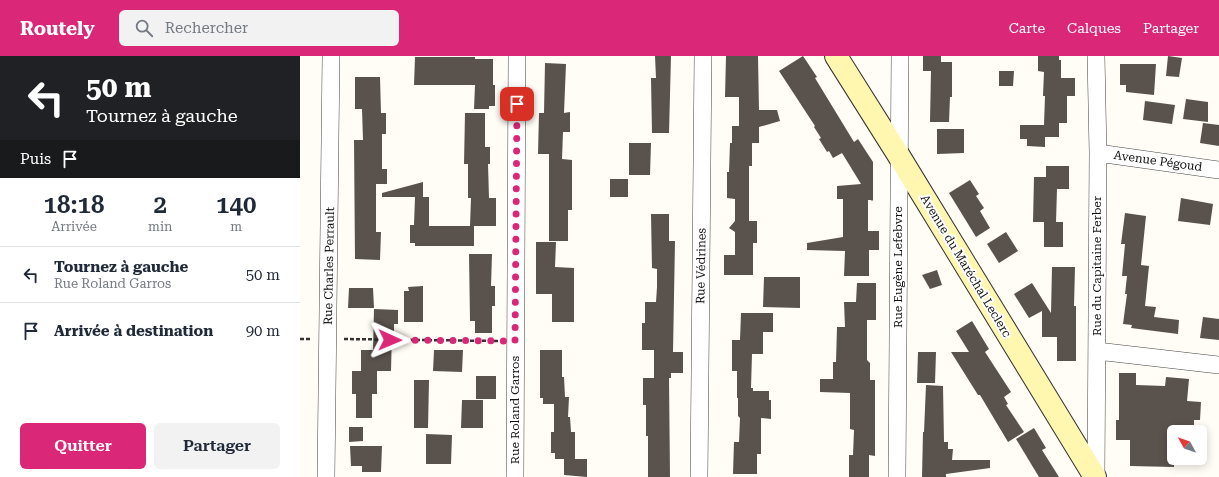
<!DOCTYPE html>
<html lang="fr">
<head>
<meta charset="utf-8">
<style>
	body { margin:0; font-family:"Roboto Serif",serif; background:#f2f2f3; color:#1f2937; height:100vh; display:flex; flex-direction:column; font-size:15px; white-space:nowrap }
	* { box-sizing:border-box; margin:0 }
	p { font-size:13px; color:#747a83 }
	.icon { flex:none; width:22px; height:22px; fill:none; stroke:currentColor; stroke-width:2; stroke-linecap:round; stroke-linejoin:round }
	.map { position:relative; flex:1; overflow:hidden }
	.drawer { display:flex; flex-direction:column; background:#fff; width:300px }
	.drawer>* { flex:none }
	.hud { background:#202124; color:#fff; overflow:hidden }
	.needle { width:26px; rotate:310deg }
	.controls { position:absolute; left:867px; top:369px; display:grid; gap:8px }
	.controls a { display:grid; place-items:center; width:40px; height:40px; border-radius:6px; background:#fff; box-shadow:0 2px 10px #0003; font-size:20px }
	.pin { position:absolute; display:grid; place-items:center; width:34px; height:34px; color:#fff; margin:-17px; border-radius:8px; box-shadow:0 2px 6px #0006 }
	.me { position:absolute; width:44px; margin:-22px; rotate:91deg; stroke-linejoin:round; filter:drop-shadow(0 0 3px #0008) }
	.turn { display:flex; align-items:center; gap:14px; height:84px; padding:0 20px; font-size:18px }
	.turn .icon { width:52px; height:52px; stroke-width:2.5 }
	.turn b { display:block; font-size:28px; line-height:34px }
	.then { display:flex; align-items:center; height:38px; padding:0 20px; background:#0003; gap:8px; font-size:15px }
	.eta { display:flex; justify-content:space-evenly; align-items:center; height:68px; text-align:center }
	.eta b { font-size:24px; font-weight:600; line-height:28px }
	.action { display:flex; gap:8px; margin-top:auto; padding:8px 20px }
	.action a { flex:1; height:46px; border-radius:6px; background:#db2777; color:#fff; font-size:16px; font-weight:600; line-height:46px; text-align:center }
	.action a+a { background:#f2f2f3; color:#1f2937 }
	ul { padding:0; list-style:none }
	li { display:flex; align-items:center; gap:12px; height:56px; padding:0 20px; border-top:1px solid #e0e1e3 }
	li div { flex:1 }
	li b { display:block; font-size:15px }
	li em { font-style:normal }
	header { display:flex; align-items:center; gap:24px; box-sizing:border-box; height:56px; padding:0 20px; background:#db2777; color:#fff }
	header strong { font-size:19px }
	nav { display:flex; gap:22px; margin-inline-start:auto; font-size:14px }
	.search { width:280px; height:36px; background:#f2f2f3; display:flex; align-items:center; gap:10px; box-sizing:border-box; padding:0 14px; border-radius:6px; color:#747a83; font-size:15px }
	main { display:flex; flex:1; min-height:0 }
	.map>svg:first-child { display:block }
	.building { fill:#5a524d }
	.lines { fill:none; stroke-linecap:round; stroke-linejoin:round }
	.street-casing { stroke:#444; stroke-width:18 }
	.secondary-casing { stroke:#333; stroke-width:24 }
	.path { stroke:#333; stroke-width:2.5; stroke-dasharray:4 2; stroke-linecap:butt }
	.street { stroke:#fff; stroke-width:17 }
	.secondary { stroke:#fff6b0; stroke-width:22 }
	.route { stroke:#db2777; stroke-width:7; stroke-dasharray:0 12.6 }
	.labels { text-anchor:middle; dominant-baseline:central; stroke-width:4; stroke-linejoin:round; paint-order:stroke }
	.street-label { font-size:12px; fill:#111; stroke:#fff }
</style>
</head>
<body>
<header>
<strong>Routely</strong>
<div class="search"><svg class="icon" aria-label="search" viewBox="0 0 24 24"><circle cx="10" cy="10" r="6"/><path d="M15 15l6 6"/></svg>Rechercher</div>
<nav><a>Carte</a><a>Calques</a><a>Partager</a></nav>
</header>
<main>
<section class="drawer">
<div class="hud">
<div class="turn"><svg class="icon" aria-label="left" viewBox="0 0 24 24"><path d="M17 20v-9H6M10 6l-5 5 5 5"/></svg><div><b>50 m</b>Tournez à gauche</div></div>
<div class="then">Puis<svg class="icon" aria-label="arrive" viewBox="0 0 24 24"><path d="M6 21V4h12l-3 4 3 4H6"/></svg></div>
</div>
<div class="eta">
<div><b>18:18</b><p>Arrivée</p></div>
<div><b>2</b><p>min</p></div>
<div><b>140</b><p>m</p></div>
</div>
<ul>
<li><svg class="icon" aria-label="left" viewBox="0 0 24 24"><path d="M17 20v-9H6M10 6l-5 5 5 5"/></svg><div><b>Tournez à gauche</b><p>Rue Roland Garros</p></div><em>50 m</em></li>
<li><svg class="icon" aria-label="arrive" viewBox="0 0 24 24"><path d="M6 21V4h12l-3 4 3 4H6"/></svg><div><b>Arrivée à destination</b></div><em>90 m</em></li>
</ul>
<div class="action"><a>Quitter</a><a>Partager</a></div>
</section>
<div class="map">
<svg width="919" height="421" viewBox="0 0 919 421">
	<rect width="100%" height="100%" fill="#fffdf5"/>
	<!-- building -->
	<path class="building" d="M355 0H371L369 77H352L351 22H356Z
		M426 0H458L459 54H477L480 65 459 71V87H452V110H449V165H457V187H453V219H424V199H435V176L429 172 435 165V143L427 142V116H429L430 87H432V70H439V41H425Z
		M503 0 517 21 515 22 554 86 558 83 573 106V144L572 145 571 144H568V175H579V194H569V220H544L545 195 507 194V187L543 181V143H537V130L561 128 542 97 533 102 529 95 527 96 519 83 521 82 514 71 515 70 479 15Z
		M623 0H641V6H652V41H650L649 66H630L631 15H623Z
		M738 0H759V4H761V22H775V40H767V67H759V81H745V91L727 90V83H720V69H744L745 40H743L744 16 738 15Z
		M868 0 882 2 879 21 866 20Z
		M115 1H175V3H193V29H195V50H189V53H174L175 29H114Z
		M245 7 266 8 264 57 270 56V76H263L262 103 272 104V154H268V185H249V98H238L239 57H244Z
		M820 8H856L854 39 826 36V29H820Z
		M699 15H714L713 30H699Z
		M55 21H80L81 57H86V78H82V113H87V128H76V176H81L80 204 55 203 54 84H63L62 53H55Z
		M886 43 908 46V66L883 63Z
		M845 45 875 49 872 68 843 64Z
		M165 57H185V91H190V108H188L189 142H196V170H174V190H115V187H110V169H114L115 141H82V137L123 126V141H129V170H170L171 142H168V108H164Z
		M903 67 919 69V90L900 87Z
		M637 73H664V97L637 98Z
		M329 87H351L350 119H329Z
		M746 110H769V133H757L756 166H763V191H744V166H733L734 121H746Z
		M310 123H328V141H310Z
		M670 124 679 138 676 140 684 152 680 155 690 172 676 181 649 137Z
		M881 142 913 148 910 169 878 165Z
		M825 157 846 160 841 209 849 210 845 250 856 251 854 261 879 264 878 278 831 272 832 269 823 268 827 238H825L827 220H822L825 188H821Z
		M351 158H369V185H375L373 296H383V317H371V322H369L370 421H348V380H346V349H343V322H354V294H342V267H345V246H356L357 231V213L352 212Z
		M706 176 718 195 699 207 687 188Z
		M236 186H256L255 211 274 212V266H252V238H236Z
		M169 198H192L191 230H195V250H192V277H175V265H170Z
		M752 211H775L774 250H776V305H757V281H742V255L729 262 714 238 732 227 751 257Z
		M637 214 642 229 630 233 622 219Z
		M464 221H500V252L463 251Z
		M557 227H576V264H567V304L570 307V324H575V400L569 399V421H549V399H553L554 374 550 373V337L520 336V323H533V306H536L537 271H545L544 246H556Z
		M123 230V266H104V235H109L108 231Z
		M49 232H73L74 252H48Z
		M74 253 98 254V268H94V275H92L91 315H77V338H72V362H56V338H52V315H61V294H73Z
		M441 257H473V276H463V298H452L451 332H453V335H469V344H471V363L461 362V398H457V418H433L434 386H439L440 362 438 360V342H437V315H432V284H440Z
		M903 261 919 263V284L900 282Z
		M672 265 689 293 685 296 711 336 704 341 708 348 706 349 724 376 708 386 680 339H678L651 296H669L656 275Z
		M134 294H163L162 316 133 315Z
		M240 294H262V321H264L265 341H269L268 361H270L271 376H275V403H255V397H251V376H254V348H243V342H240Z
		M618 296H636L635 327H617Z
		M819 317H836V329L865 330 866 321 889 323 887 345 901 346 900 364H894V376H874V411L830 410V384H816V364H819Z
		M176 320H196V343H176Z
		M114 324H129L128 372H114Z
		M626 329 643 330 644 386H648V393H653L652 404H690V412L646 418V421H622L623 376H624Z
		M162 344H183V372H161Z
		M49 371H63V385L49 386Z
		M734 372 746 392 742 394 759 421H739L716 383Z
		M126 378 152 379 151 408H126Z
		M50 390H82L81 416H62V410H51Z
		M264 403H287V421L264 419Z"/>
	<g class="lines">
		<defs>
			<path id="street" d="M796 0 798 97 796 421
				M798 97 919 114
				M797 295 919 309
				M26 421 31 0
				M215 421 217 0
				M399 421 403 0
				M597 421 600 0"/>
			<path id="secondary" d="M536 0 599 100 795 421"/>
		</defs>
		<!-- street casing -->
		<use href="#street" class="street-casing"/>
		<!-- secondary casing -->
		<use href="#secondary" class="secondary-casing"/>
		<!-- path -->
		<path class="path" d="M0 283H11
			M44 283 199 285"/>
		<!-- street -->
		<use href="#street" class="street"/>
		<!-- secondary -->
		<use href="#secondary" class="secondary"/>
	</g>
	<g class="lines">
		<!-- route -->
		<path class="route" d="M90 284 215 285 217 48"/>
	</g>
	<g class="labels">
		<!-- street labels -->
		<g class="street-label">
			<text transform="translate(858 105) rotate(8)">Avenue Pégoud</text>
			<text transform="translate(29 210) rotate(-89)">Rue Charles Perrault</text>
			<text transform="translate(401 210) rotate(-89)">Rue Védrines</text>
			<text transform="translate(666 210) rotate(59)">Avenue du Maréchal Leclerc</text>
			<text transform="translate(797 210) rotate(-90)">Rue du Capitaine Ferber</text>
			<text transform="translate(598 211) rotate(-90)">Rue Eugène Lefebvre</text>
			<text transform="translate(215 354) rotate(-90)">Rue Roland Garros</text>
		</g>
	</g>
</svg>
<div class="controls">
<a><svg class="needle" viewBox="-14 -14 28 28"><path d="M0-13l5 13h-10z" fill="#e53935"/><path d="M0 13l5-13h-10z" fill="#747a83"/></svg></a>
</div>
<div class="pin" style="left:217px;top:48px;background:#d93025"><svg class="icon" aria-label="arrive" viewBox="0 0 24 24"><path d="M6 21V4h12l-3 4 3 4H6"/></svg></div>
<svg class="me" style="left:90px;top:284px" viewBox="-20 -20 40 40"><path d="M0-17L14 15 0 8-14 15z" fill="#db2777" stroke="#fff" stroke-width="4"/></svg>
</div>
</main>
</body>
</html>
